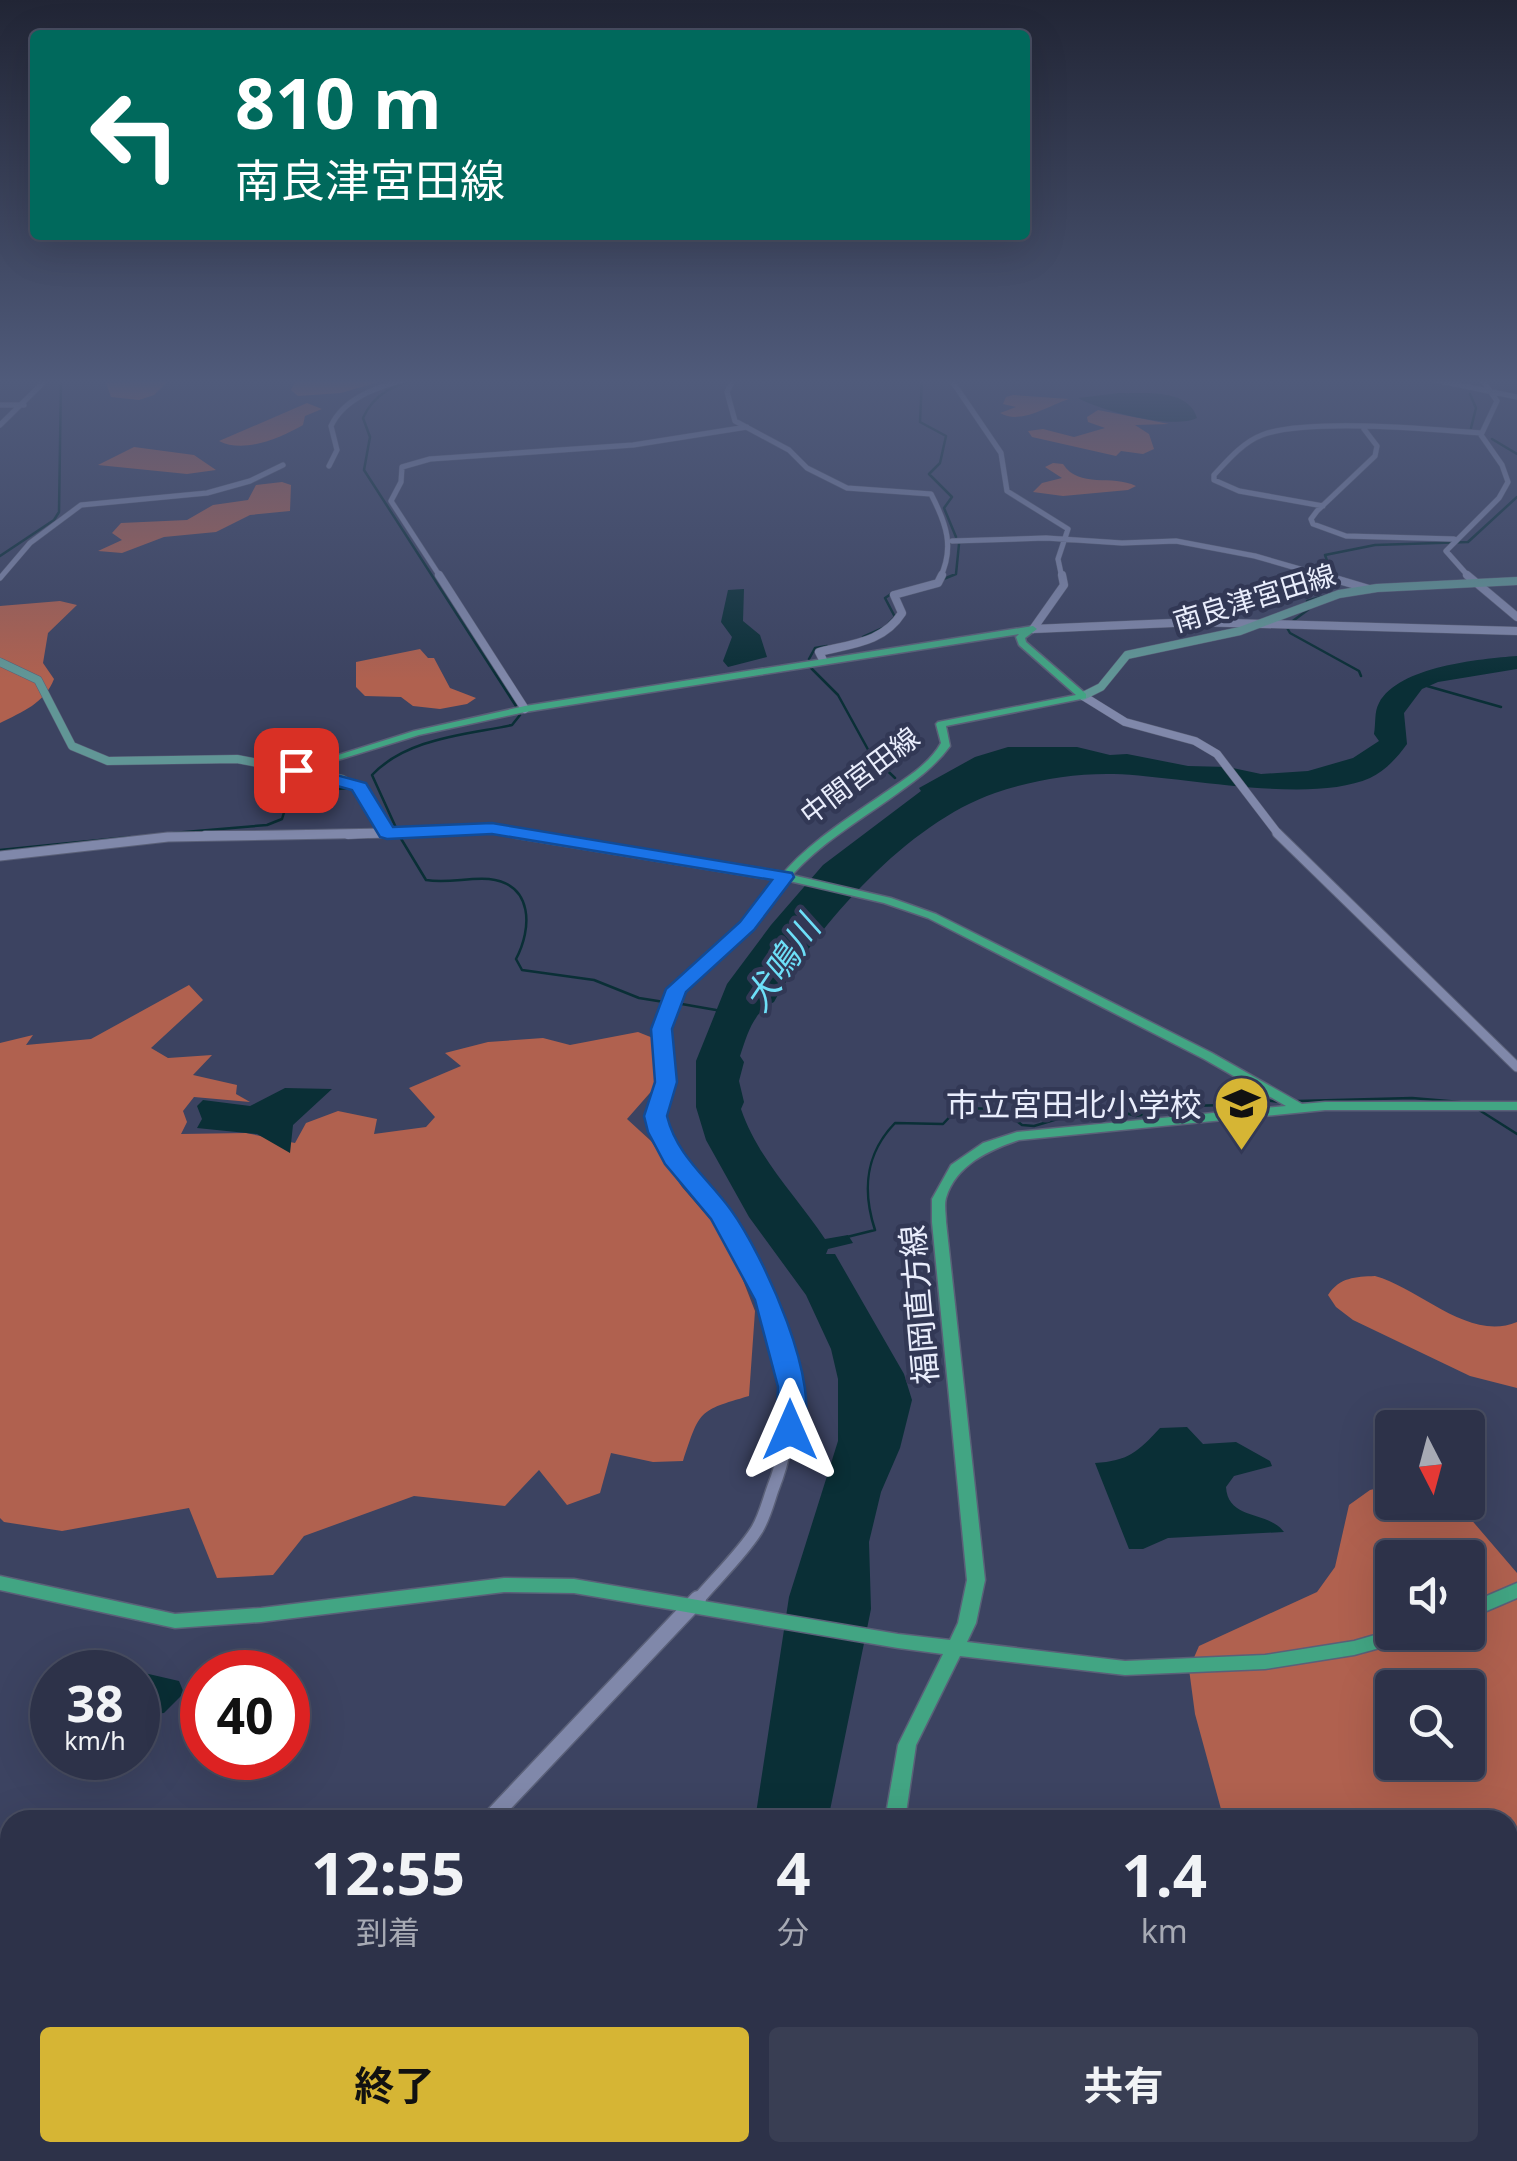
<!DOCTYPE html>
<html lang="ja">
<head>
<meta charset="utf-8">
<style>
	body { margin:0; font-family:"Noto Sans","Noto Sans JP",sans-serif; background:#393e53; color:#f1f3f6; height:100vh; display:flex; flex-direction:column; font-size:38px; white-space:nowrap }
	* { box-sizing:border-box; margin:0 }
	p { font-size:32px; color:#a7aab4 }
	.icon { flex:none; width:55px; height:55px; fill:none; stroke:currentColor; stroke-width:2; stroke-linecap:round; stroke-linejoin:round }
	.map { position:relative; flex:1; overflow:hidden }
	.side { position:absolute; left:0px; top:1810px; width:1518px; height:352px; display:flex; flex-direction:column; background:#2d3249; border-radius:30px 30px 0 0; box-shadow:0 10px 40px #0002,0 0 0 2px #484d61 }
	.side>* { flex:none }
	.top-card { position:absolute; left:30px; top:30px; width:1000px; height:210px; border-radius:10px; box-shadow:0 10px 40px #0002,0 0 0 2px #484d61; background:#00695c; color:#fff; overflow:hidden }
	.needle { width:65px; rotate:174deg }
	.tools { position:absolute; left:1375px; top:1410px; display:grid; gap:20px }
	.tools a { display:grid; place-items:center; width:110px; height:110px; border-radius:10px; background:#2d3249; box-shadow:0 10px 40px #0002,0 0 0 2px #484d61; font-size:50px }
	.speed { position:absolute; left:30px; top:1650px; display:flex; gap:20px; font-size:50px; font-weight:700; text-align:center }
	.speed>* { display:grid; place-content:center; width:130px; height:130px; border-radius:50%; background:#2d3249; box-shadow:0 10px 40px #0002,0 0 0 2px #484d61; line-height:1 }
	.speed small { font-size:25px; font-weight:400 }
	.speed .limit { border:15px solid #d22; background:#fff; color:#111 }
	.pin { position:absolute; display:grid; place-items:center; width:85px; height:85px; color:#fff; margin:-42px; border-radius:20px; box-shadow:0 5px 15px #0006 }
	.me { position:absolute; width:110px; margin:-55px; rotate:0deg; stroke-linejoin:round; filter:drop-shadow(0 0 8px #0008) }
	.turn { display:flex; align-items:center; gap:35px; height:210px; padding:0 40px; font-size:45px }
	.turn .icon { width:130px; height:130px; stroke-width:2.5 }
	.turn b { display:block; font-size:70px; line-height:85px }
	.eta { display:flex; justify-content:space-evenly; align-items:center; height:170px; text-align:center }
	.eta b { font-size:60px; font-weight:700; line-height:70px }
	.action { display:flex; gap:20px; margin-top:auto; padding:20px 40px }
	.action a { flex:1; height:115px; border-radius:10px; background:#d6b534; color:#111; font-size:40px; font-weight:700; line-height:115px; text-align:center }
	.action a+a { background:#393e53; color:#f1f3f6 }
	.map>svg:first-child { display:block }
	.forest { fill:#b0614f; fill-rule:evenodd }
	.water { fill:#0a2f36 }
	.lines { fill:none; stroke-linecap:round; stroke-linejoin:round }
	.stream { stroke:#0a2f36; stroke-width:2.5 }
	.tertiary-far4-casing { stroke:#5a6078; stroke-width:6 }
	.tertiary-far3-casing { stroke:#5a6078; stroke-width:9 }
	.tertiary-far2-casing { stroke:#5a6078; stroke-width:11 }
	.tertiary-far1-casing { stroke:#5a6078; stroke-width:15 }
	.tertiary-casing { stroke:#5a6078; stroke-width:19 }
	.secondary-far1-casing { stroke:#5a6078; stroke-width:9 }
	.secondary-casing { stroke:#5a6078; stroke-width:12 }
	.primary-casing { stroke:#5a6078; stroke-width:3 }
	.tertiary-far4 { stroke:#8088aa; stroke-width:5 }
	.tertiary-far3 { stroke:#8088aa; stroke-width:8 }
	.tertiary-far2 { stroke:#8088aa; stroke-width:9 }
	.tertiary-far1 { stroke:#8088aa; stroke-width:12 }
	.tertiary { stroke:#8088aa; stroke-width:16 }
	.secondary-far1 { stroke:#619696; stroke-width:8 }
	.secondary { stroke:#619696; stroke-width:10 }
	.primary { fill:#42a583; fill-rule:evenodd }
	.route { fill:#1a73e8; stroke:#114b97; stroke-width:2.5 }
	.labels { text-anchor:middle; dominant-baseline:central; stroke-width:9; stroke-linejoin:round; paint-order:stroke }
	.far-street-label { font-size:28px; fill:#e9edfc; stroke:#323855 }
	.poi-label { font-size:32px; fill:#e9edfc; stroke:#323855; text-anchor:end }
	.street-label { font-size:32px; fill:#e9edfc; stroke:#323855 }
	.water-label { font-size:35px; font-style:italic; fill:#6ddff8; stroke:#323855 }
</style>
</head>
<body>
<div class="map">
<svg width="1517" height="2161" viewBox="0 0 1517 2161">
	<rect width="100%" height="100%" fill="#3c4361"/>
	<!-- forest -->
	<path class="forest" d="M137 378H195L169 380 154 395 139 400 111 397 106 383 142 382Z
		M332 378H392L341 393 298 396 291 390 295 382H323Z
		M1013 395 1069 399C1047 406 1021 425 1000 413L1016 407 1003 404 1006 397Z
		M307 403 322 409 305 416 303 425C280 438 244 454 219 441Z
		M1098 410 1169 424 1135 425 1149 434 1154 449 1143 454 1121 451 1116 456 1032 437 1028 431 1043 429 1074 437 1105 428 1088 422 1087 417Z
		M134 447 194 455 216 470 187 474 98 465Z
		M1053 463 1063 464C1079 489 1112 474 1136 486L1128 490 1063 496 1033 492 1042 483 1062 478 1045 467Z
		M282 482 291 485 290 511 250 515 216 532 164 537 122 553 98 551 122 540 112 533 121 523 187 520 213 505 248 500 256 485Z
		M60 601 77 605 48 633 43 663 54 679C45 703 22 712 0 723V606Z
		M420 649 428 658H434L450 688 476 698 467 704 440 709 413 706 401 697 365 696 356 687V662Z
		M189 985 203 1000 151 1048 168 1058 212 1055 193 1075 237 1085 236 1094 250 1102 194 1097 183 1111 187 1122 181 1134 246 1133 295 1143 306 1123 338 1111 377 1119 374 1134 426 1127 435 1117 409 1088 461 1066 445 1053 488 1042 543 1038 570 1045 638 1032 653 1038 656 1086 627 1119 651 1141 682 1187 727 1239 755 1311 749 1396C698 1411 700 1410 683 1461L653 1462 611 1453 600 1493 567 1505 539 1470 505 1506 414 1496 304 1536 273 1575 217 1578 189 1508 62 1531 4 1522 0 1518V1043L33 1035 26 1045 91 1039Z
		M1375 1276C1421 1289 1469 1342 1517 1322V1388L1470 1376 1353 1320 1336 1307 1328 1295C1340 1277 1355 1277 1375 1276Z
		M1392 1485V1502L1457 1503 1517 1573V2161H1092L1095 2152H1508V1820H1224L1195 1714 1189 1669 1199 1646 1317 1592 1335 1567 1349 1505 1370 1490ZM1392 1558H1468V1632H1392ZM1392 1688H1468V1762H1392Z"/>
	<!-- water -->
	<path class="water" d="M1119 393C1145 394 1188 388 1197 418 1172 430 1102 411 1078 398Z
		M744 589 743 621 760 635 767 657 728 667 723 661 732 637 721 622 728 590Z
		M1517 656V669L1438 682 1422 689 1404 713 1407 744C1397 758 1385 771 1370 778 1309 805 1181 776 1114 774 1075 773 1032 780 995 793 908 823 819 923 774 1002 753 1012 747 1035 740 1056L744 1062 739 1081 744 1102 741 1109C758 1159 796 1195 825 1239L848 1235 853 1243 828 1249 826 1254H835L904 1374 912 1400 900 1448 881 1492 869 1542 871 1609 828 1820H755L789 1597 838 1441V1379L831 1349 806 1295 749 1217 706 1140 696 1107V1061L727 984 771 925 823 865 921 791 919 788 975 757 1008 747H1077L1110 755 1127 754 1188 766 1228 767 1261 774 1308 771 1353 758 1379 741 1374 734C1376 723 1374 712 1379 703 1399 666 1480 659 1517 656Z
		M285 1088 332 1089 293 1125 290 1153 257 1134 197 1128 202 1119 197 1106 203 1100 250 1106Z
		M1187 1427 1203 1444 1236 1442 1270 1461 1272 1466 1234 1476 1226 1487C1228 1521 1268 1510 1284 1532L1168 1538 1143 1549H1129L1095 1463C1128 1461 1138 1452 1160 1428Z
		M127 1669 179 1681 184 1693 164 1713 153 1714 138 1694V1672H122Z
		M682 2153H795L792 2161H676Z"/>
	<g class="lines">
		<!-- stream -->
		<path class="stream" d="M420 378C395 385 374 393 363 418L370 437 364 470 516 706
			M922 378 920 422 946 436 940 463 929 474 952 497 944 508 956 537
			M1470 394 1476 408 1471 428
			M1492 439 1517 454
			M0 556 54 520 59 512 61 378
			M1332 575 1325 555 1375 545 1468 542 1517 497
			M941 580 956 574 959 544
			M1324 596 1307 601 1309 609 1286 626 1290 633 1359 671 1361 676
			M889 623 895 617 885 598 894 592
			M863 637 883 628
			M809 659 815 648 827 646
			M811 668 838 695 871 755 895 778
			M1427 686 1501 707
			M397 830 372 775C407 738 465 735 512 725L520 715
			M173 833 267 825 282 819 290 793 349 788
			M400 837 426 880C448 884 468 877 489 879 534 884 532 929 516 959L522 970 594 980 639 998 664 1002
			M0 850 130 837
			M676 1003 716 1010
			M1298 1101 1412 1098 1460 1102
			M1476 1108 1517 1134
			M847 1237 875 1230C862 1190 865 1154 895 1123L943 1124 958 1108 1001 1109 1022 1125 1034 1126 1101 1106 1136 1116 1190 1106 1258 1104 1245 1098 1280 1102"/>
		<defs>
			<path id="tertiary-far4" d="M734 378 727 392 735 421 789 450 807 468 847 488 931 494C946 523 955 547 940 578
				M950 378 1001 453 1007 491 1068 529 1058 559 1062 578
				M1426 378 1517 397
				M0 405H24
				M0 425 48 378
				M1364 429 1377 446 1375 456 1317 511 1311 519 1313 524 1346 536 1454 539
				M329 466 337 450 331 426C345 396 380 387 409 378
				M1323 506 1239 491 1214 480V475C1227 461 1243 442 1262 435 1306 418 1431 429 1481 433
				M952 541 1046 538 1122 543 1176 541 1255 556 1331 578
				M0 578 30 543 81 505 207 493 250 481 283 465
				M441 578 391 501 401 482 402 467 430 459 633 445 747 427
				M1470 578 1446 551 1499 498 1508 482 1502 465 1481 435 1497 401 1481 378"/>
			<path id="tertiary-far3" d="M439 575 525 709
				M1322 575 1369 589
				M1467 575 1517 617
				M1033 629 1064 585 1062 575
				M1033 629 1196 622 1517 631
				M823 660 819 652C850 644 883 643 902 613L894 595 938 583 942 575
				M1083 696 1125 722 1195 741 1217 754 1279 835
				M205 835H261
				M348 835 387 833"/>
			<path id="tertiary-far2" d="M1277 833 1517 1067
				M0 856 168 837 387 833
				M681 1169 660 1132 656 1115 666 1082 661 1029 677 989 747 926 785 877"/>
			<path id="tertiary-far1" d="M679 1166C758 1256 820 1368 773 1488 768 1502 764 1519 756 1531 740 1556 715 1579 696 1602"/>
			<path id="tertiary" d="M489 1820 698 1599
				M0 2145 10 2139"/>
			<path id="secondary-far1" d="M0 662 38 680 72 746 108 761 237 759 342 779 366 793 387 833 492 829 531 835
				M1083 696 1101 687 1127 655 1240 631 1339 594 1377 588 1517 581"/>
			<path id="secondary" d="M387 833H391
				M515 833 785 877"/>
			<path id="primary" d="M1033 626 1037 629 1025 638 1026 642 1086 694V698L946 726 950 746C934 768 913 782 891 798 857 822 820 844 792 875L891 898 936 914 1212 1053 1302 1104 1325 1102H1517V1110H1325L1019 1140C989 1150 956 1165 946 1198 944 1205 946 1215 946 1222L985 1580 976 1623 967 1642 1125 1661 1265 1655 1354 1641 1392 1630V1632H1423L1420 1637 1354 1655 1265 1669 1125 1675 960 1656 916 1745 905 1820H885L898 1745 943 1654 898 1648 574 1593 504 1592 261 1622 175 1628 0 1590V1576L175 1614 261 1608 504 1578 574 1579 898 1634 950 1640 958 1623 967 1580 932 1222V1199L951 1165 983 1143 1017 1132 1286 1106 1204 1059 928 918 884 903 785 880 780 877C808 843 847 819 883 794 903 780 929 765 941 743L936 724 938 722 1076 695 1019 645 1016 637 1019 634 525 712 419 735 299 772 296 773 291 770 414 731 525 706Z
				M1517 1583V1598L1468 1619V1604Z
				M859 2152H881L880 2161H858Z"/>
		</defs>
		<!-- tertiary-far4 casing -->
		<use href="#tertiary-far4" class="tertiary-far4-casing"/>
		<!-- tertiary-far3 casing -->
		<use href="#tertiary-far3" class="tertiary-far3-casing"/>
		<!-- tertiary-far2 casing -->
		<use href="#tertiary-far2" class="tertiary-far2-casing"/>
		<!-- tertiary-far1 casing -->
		<use href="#tertiary-far1" class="tertiary-far1-casing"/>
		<!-- tertiary casing -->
		<use href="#tertiary" class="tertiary-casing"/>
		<!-- secondary-far1 casing -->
		<use href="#secondary-far1" class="secondary-far1-casing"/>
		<!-- secondary casing -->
		<use href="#secondary" class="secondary-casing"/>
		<!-- primary casing -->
		<use href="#primary" class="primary-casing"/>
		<!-- tertiary-far4 -->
		<use href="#tertiary-far4" class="tertiary-far4"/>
		<!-- tertiary-far3 -->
		<use href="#tertiary-far3" class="tertiary-far3"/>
		<!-- tertiary-far2 -->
		<use href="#tertiary-far2" class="tertiary-far2"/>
		<!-- tertiary-far1 -->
		<use href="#tertiary-far1" class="tertiary-far1"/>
		<!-- tertiary -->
		<use href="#tertiary" class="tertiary"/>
		<!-- secondary-far1 -->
		<use href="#secondary-far1" class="secondary-far1"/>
		<!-- secondary -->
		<use href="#secondary" class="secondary"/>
		<!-- primary -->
		<use href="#primary" class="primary"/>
	</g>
	<!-- sky -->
	<linearGradient id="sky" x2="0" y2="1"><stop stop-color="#212535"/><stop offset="0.56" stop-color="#505b7b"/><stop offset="1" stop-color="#505b7b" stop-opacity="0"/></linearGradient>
	<rect width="1517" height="681" fill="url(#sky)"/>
	<!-- route -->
	<path class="route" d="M296 764 366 783 393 827 492 823 792 873 794 877 754 930 686 992 672 1029 677 1082 667 1116C677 1156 707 1177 731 1210 761 1251 827 1390 800 1438L790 1441 780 1438 776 1430 778 1387 755 1300 711 1219 665 1164 648 1132 644 1116 655 1082 651 1029 666 989 740 922 772 880 492 834 387 839 380 837 352 790 290 773 288 770Z"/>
	<!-- icons -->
	<defs>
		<symbol id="school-pin" viewBox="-11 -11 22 30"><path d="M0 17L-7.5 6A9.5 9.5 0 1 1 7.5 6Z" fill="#d6b534" stroke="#323855"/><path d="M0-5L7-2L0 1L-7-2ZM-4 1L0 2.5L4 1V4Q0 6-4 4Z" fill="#111"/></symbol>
	</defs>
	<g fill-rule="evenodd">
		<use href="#school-pin" x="1210" y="1072" width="63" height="86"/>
	</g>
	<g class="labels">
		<!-- far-street labels -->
		<g class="far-street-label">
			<text transform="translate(1254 597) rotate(-17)">南良津宮田線</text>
			<text transform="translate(859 775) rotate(-37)">中間宮田線</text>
		</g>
		<!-- poi labels -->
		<g class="poi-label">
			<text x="1202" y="1103">市立宮田北小学校</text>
		</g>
		<!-- street labels -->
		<g class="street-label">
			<text transform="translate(918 1305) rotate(-95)">福岡直方線</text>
		</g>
		<!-- water labels -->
		<g class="water-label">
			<text transform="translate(781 963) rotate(-56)">犬鳴川</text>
		</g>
	</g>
</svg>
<div class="tools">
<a><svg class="needle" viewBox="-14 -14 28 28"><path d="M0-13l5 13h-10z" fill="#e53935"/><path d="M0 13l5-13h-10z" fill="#a7aab4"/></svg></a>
<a><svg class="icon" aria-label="sound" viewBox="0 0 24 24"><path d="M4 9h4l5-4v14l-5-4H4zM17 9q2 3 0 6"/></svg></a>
<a><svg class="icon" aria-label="search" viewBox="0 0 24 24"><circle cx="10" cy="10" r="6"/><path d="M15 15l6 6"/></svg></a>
</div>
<div class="speed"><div>38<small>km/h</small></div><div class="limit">40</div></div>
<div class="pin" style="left:296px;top:770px;background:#d93025"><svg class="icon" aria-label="arrive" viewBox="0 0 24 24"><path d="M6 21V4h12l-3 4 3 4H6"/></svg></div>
<svg class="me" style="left:790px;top:1430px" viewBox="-20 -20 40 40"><path d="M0-17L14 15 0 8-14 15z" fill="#1a73e8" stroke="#fff" stroke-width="4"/></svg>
<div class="top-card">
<div class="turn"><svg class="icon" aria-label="left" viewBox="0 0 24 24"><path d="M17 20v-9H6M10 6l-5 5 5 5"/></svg><div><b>810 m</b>南良津宮田線</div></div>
</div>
<section class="side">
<div class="eta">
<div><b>12:55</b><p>到着</p></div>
<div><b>4</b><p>分</p></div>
<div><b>1.4</b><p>km</p></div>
</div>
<div class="action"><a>終了</a><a>共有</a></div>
</section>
</div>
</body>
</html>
